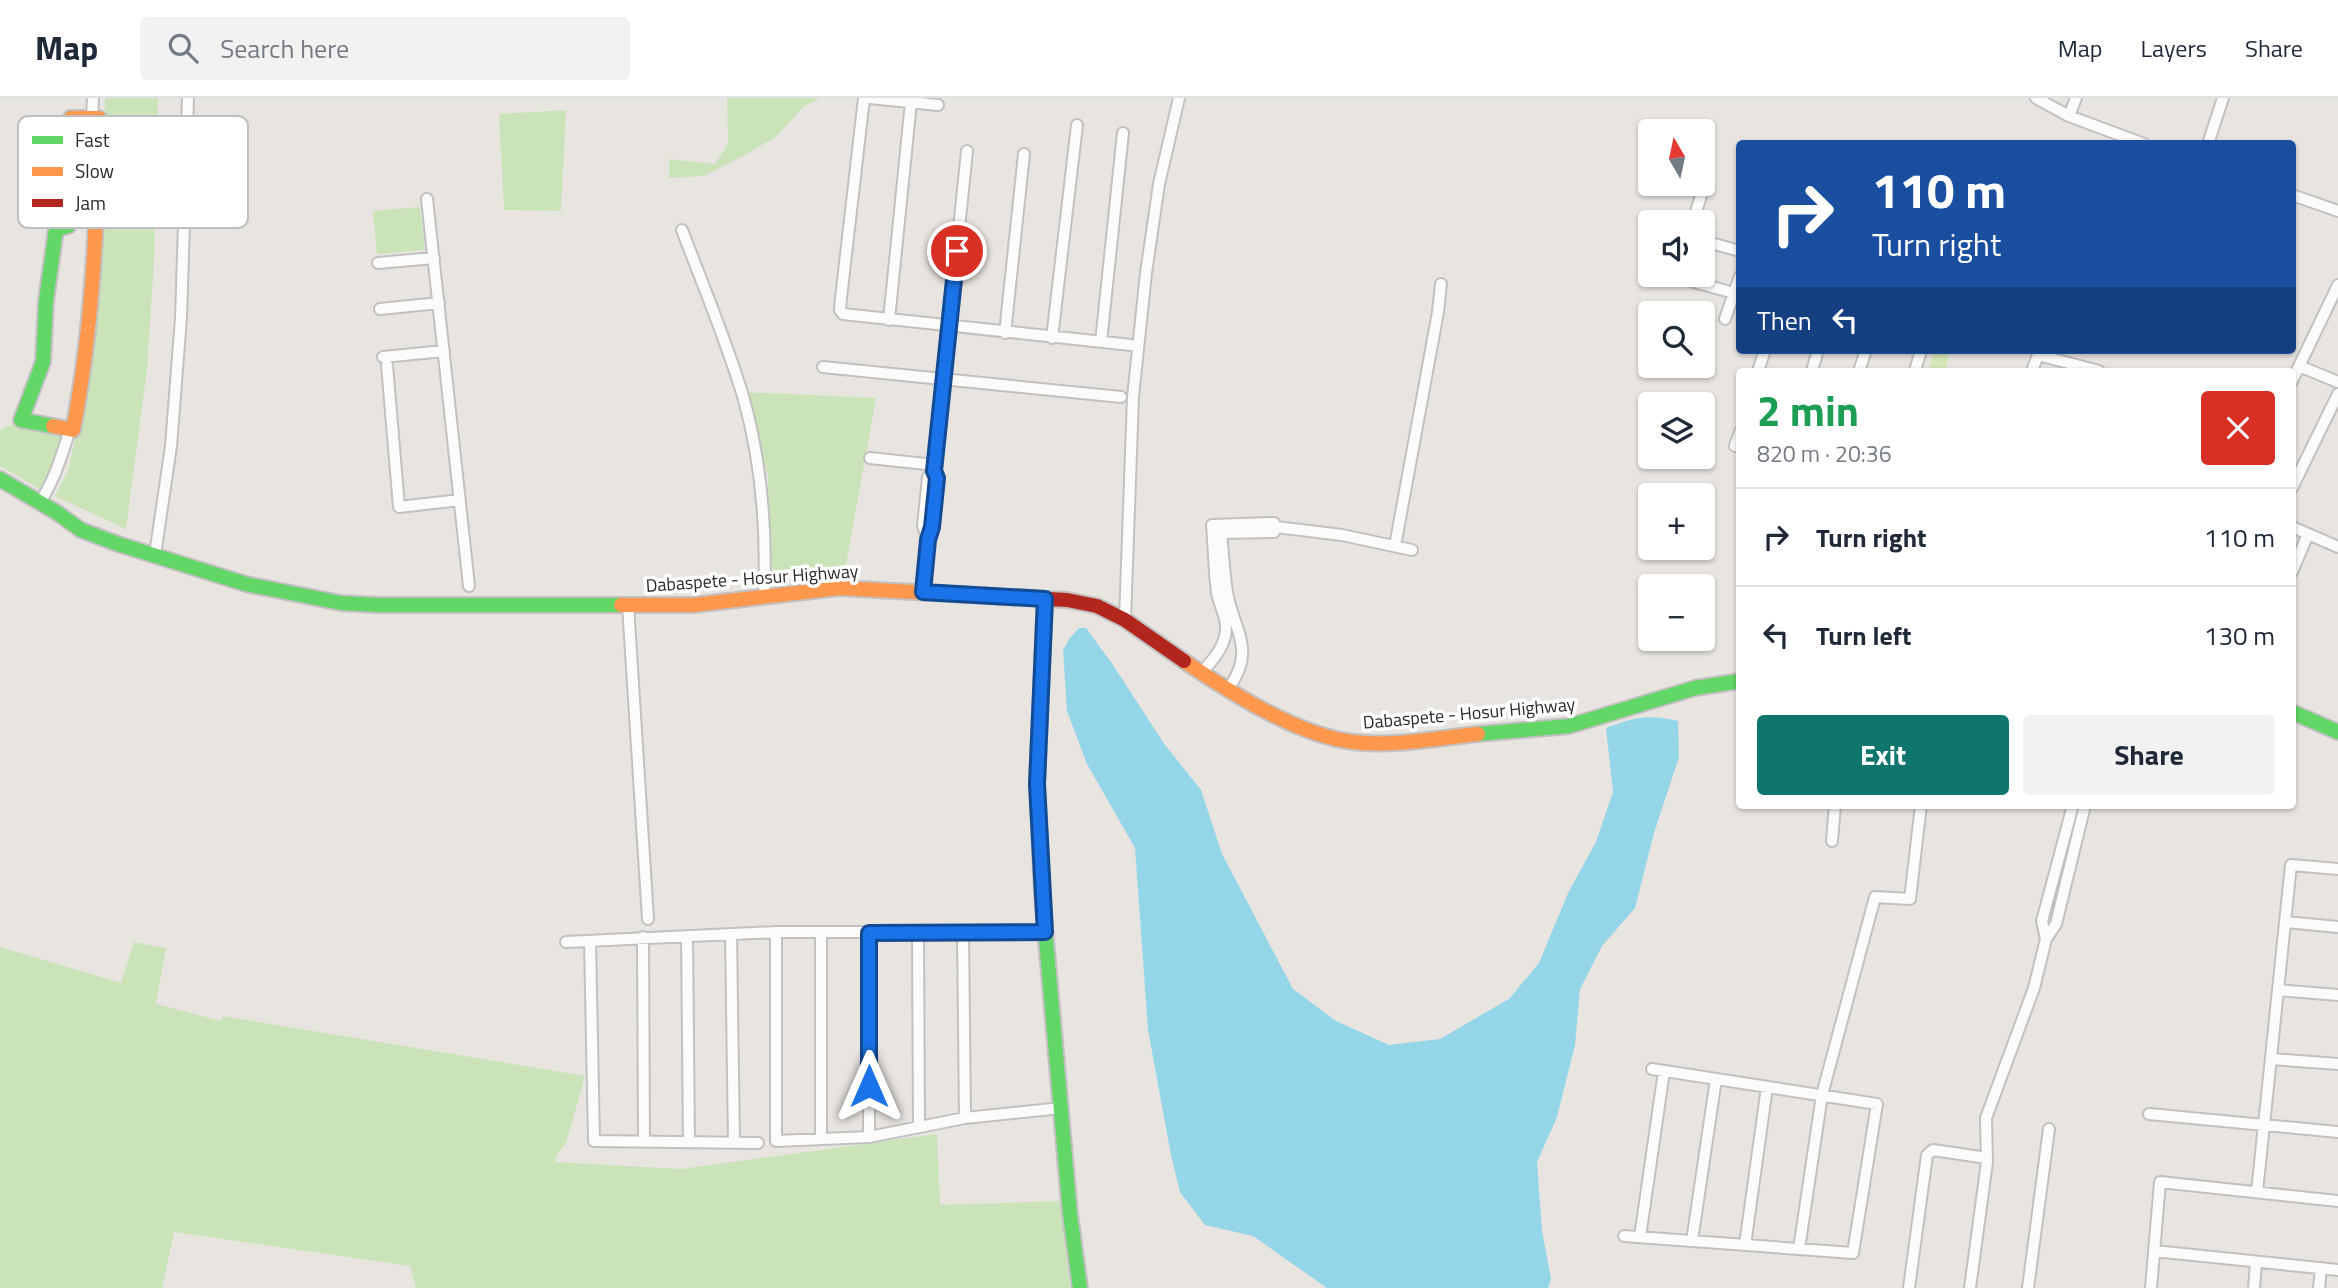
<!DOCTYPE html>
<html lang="en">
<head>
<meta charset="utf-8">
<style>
	body { margin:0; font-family:"Titillium Web",sans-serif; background:#f2f2f3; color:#1f2937; height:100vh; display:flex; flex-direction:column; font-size:26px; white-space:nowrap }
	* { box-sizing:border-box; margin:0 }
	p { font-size:23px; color:#747a83 }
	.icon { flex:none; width:38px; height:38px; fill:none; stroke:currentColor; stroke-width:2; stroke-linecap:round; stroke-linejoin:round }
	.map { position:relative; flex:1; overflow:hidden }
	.panel { position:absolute; left:1736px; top:270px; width:560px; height:441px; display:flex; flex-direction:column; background:#fff; border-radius:7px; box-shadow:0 2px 5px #0004 }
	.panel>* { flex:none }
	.top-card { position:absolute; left:1736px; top:42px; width:560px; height:214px; border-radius:7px; box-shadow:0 2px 5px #0004; background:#1a4fa0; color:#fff; overflow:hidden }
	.needle { width:46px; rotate:351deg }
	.controls { position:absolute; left:1638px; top:21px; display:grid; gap:14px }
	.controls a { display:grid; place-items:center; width:77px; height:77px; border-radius:7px; background:#fff; box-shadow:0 2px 5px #0004; font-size:35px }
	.pin { position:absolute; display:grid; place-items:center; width:60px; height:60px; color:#fff; margin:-30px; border:4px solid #fff; border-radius:50%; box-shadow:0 2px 7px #0007 }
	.me { position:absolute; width:77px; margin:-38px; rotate:0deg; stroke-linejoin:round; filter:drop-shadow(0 0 5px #0008) }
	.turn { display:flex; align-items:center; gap:24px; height:147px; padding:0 21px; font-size:32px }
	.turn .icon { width:91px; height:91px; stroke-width:2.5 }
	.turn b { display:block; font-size:49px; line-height:60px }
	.then { display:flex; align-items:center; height:66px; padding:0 21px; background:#0003; gap:14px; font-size:26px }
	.round { display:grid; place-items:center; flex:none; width:74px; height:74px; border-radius:7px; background:#f2f2f3 }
	.head { display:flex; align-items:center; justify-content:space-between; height:119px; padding:0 21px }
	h1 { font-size:42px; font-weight:700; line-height:52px; color:#1e9e55 }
	.button { display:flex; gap:14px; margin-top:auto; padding:14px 21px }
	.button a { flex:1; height:80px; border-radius:7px; background:#0f766e; color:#fff; font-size:28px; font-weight:700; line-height:80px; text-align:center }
	.button a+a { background:#f2f2f3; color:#1f2937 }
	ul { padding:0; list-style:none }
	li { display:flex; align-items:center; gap:21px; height:98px; padding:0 21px; border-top:2px solid #e0e1e3 }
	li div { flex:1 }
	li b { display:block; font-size:26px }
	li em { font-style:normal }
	header { display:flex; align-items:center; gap:42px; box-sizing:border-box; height:98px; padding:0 35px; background:#fff; border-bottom:2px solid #e0e1e3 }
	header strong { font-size:33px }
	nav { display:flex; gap:38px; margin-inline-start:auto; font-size:24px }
	.search { width:490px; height:63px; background:#f2f2f3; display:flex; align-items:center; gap:18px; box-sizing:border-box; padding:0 24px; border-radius:7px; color:#747a83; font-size:26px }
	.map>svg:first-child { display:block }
	.green { fill:#cbe3b9 }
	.pitch { fill:#d6e7b7 }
	.water { fill:#94d6e8 }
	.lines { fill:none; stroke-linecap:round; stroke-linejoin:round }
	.street-casing { stroke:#c2c0c1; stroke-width:14 }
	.fast-casing { stroke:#c2c0c1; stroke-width:18 }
	.slow-casing { stroke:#c2c0c1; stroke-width:18 }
	.jam-casing { stroke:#c2c0c1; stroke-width:18 }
	.street { stroke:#fcfbfa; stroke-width:10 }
	.fast { stroke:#63d668; stroke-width:14 }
	.slow { stroke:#ff974d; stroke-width:14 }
	.jam { stroke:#b3261e; stroke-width:14 }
	.route-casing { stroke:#114b97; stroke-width:18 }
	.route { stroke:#1a73e8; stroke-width:12 }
	.labels { text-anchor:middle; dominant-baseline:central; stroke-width:7; stroke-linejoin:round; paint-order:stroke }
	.street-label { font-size:18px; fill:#2a2a2a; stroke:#fff }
	.key { fill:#fff; stroke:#bfbfbf; stroke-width:2 }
	.key-label { font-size:19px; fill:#2a2a2a }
</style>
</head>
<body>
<header>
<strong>Map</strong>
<div class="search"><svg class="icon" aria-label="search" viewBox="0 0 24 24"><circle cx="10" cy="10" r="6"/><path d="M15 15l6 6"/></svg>Search here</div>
<nav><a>Map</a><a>Layers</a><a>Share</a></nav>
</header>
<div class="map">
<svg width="2338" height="1190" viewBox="0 0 2338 1190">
	<rect width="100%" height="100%" fill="#e8e4e0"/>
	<!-- green -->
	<path class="green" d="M105 0H158L154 163 147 271 126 431 55 398 68 373 82 309 102 110Z
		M727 0H820L804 8 777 38 745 57 704 78 669 80V61L715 66 728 46Z
		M566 12 561 113 504 112 499 16Z
		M420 109 425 152 377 156 373 113Z
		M744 294 876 300 845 472 770 481 768 377Z
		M14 326 23 331 24 329 63 338 57 365 41 392 0 368V334L2 330Z
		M134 844 166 850 156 906 221 923 223 918 585 978 566 1045 557 1057 555 1064 681 1071 937 1036 940 1107 1060 1103 1070 1190H416L410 1168 174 1134 162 1190H0V849L121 885Z"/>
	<!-- pitch -->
	<path class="pitch" d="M1934 252H1951L1945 273H1928Z"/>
	<!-- water -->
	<path class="water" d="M1079 530H1086L1113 567 1165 647 1201 692 1222 756 1293 891 1336 923 1389 947 1440 941 1509 901 1539 865 1568 795 1596 744 1613 694 1606 630C1635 619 1647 616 1678 623L1679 659 1654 735 1635 810 1602 848 1580 891 1575 947 1557 1019 1537 1064 1542 1133 1551 1181 1548 1190H1327L1253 1138 1205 1127 1180 1094 1171 1057 1148 932 1135 750 1087 666 1067 613 1063 552 1070 540Z"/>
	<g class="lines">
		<defs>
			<path id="street" d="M864 0 841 200 840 212 843 216 1131 247
				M870 0 938 7
				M2036 0 2069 18 2144 46
				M2069 18 2076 0
				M92 20 93 0
				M2208 46 2223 0
				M2292 97 2338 113
				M427 101 469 488
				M1693 124 1707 78
				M682 132C703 187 726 242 743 298 761 362 767 432 764 499
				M1703 143 1740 153
				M378 165 434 160
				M1672 178 1734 195
				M380 211 439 205
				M1725 221 1740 178
				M889 222 911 4
				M1005 235 1024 56
				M1052 240 1077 27
				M1101 244 1123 35
				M383 259 444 253
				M387 267 399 409 460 402
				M2299 268 2338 284
				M823 269 1121 299
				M1758 273 1765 252
				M1812 273 1818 252
				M1859 273 1866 252
				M1915 273 1921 252
				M2032 273 2038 257 2099 273
				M2292 283 2338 187
				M1735 348 1740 334
				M870 360 935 367
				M2292 390 2338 296
				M40 404C55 381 62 357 70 331
				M2292 429 2338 449
				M928 442 923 428 928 379 934 373
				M1395 448 1438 214 1441 186
				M155 457 171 348 181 220 188 0
				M2292 474 2308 436
				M923 494C926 456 933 419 937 380L934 373 967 53
				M628 507 648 821
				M1125 522 1133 299 1146 175 1159 86 1179 0
				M1202 574C1215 560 1230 543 1225 521 1223 512 1218 503 1217 494 1214 472 1214 449 1212 427L1274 425 1276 429 1342 437 1412 452
				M1228 591C1257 552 1234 534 1227 494 1224 475 1223 454 1221 435L1274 434 1276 429
				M2073 707 2042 823 2046 841 2056 826 2085 707
				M1832 743 1835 707
				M2285 824 2338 829
				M776 834V1043L869 1039 965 1020 1061 1010
				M821 835V1041
				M869 835V1039
				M918 835 919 1029
				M963 835 965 1020
				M731 836 734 1045
				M687 838 689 1044
				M643 839 644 1044
				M590 843 594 1043 758 1045
				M566 844 776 834H1045
				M2278 892 2338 897
				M2271 961 2338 966
				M2149 1016 2338 1034
				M2257 1094 2291 767 2338 771
				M1624 1138 1853 1155 1877 1006 1652 971
				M1640 1139 1664 973
				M1692 1143 1716 981
				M1745 1147 1767 989
				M1799 1151 1822 997 1875 799 1910 801 1921 707
				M2154 1153 2338 1172
				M1909 1190 1927 1057 1933 1052 1987 1060
				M1970 1190 1987 1064 1986 1020 2034 890 2046 841
				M2028 1190 2049 1031
				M2151 1190 2160 1084 2338 1103
				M2254 1190 2256 1164
				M2319 1190 2321 1170"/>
			<path id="fast" d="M53 328 21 322 43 264 46 203 56 131 68 128 71 20
				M0 381 56 414 81 432 118 446 246 486 341 505 378 507H621
				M1045 501 1037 686 1042 796 1070 1116 1080 1190
				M2292 614 2338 634
				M1478 636 1569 628 1695 590 1740 583"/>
			<path id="slow" d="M53 328 73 332C93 229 97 125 99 20H71
				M621 507H693L839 490 951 496
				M1184 563C1231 595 1297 637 1353 644 1394 649 1437 640 1478 636"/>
			<path id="jam" d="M951 496 1067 502 1097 508 1125 522 1184 563"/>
		</defs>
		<!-- street casing -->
		<use href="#street" class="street-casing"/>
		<!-- fast casing -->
		<use href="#fast" class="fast-casing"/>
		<!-- slow casing -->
		<use href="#slow" class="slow-casing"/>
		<!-- jam casing -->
		<use href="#jam" class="jam-casing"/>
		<!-- street -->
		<use href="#street" class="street"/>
		<!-- fast -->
		<use href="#fast" class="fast"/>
		<!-- slow -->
		<use href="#slow" class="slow"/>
		<!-- jam -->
		<use href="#jam" class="jam"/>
	</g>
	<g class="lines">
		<defs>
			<path id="route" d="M869 988V835L1045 834 1037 686 1045 501 923 494 928 442 932 429 937 380 934 373 957 153"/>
		</defs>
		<!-- route casing -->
		<use href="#route" class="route-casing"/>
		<!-- route -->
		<use href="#route" class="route"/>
	</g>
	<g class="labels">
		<!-- street labels -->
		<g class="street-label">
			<text transform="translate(752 480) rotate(-4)">Dabaspete - Hosur Highway</text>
			<text transform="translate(1469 615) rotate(-5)">Dabaspete - Hosur Highway</text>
		</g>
	</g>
	<!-- legend -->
	<rect x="18" y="18" width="230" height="112" rx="10" class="key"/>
	<rect x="32" y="38" width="31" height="8" fill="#63d668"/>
	<rect x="32" y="69" width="31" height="9" fill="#ff974d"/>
	<rect x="32" y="101" width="31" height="8" fill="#b3261e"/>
	<g class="key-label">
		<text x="75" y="49">Fast</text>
		<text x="75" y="80">Slow</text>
		<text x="75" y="112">Jam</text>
	</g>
</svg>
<div class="controls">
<a><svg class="needle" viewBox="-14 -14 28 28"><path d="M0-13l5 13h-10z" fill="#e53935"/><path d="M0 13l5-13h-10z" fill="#747a83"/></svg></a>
<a><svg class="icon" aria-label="sound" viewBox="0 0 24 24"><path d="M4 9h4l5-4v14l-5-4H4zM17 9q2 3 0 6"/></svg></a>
<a><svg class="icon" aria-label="search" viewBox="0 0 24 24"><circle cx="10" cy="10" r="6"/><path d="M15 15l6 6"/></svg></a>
<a><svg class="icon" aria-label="layers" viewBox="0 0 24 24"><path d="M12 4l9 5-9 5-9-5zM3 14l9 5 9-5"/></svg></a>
<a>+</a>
<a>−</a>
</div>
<div class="pin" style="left:957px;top:153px;background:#d93025"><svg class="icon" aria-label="arrive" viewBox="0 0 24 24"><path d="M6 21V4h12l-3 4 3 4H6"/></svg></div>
<svg class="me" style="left:869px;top:988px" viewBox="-20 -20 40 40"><path d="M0-17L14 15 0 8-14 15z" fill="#1a73e8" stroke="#fff" stroke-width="4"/></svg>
<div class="top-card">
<div class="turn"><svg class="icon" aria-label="right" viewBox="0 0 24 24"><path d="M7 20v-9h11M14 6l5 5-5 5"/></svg><div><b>110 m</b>Turn right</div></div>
<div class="then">Then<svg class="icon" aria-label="left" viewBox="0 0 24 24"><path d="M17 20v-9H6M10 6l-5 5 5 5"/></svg></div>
</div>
<section class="panel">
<div class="head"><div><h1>2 min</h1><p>820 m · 20:36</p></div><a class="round" style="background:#d93025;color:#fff"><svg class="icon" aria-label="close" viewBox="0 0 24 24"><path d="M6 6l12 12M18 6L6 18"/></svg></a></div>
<ul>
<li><svg class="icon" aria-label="right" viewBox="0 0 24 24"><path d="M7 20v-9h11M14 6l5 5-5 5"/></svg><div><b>Turn right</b></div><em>110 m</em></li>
<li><svg class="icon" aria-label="left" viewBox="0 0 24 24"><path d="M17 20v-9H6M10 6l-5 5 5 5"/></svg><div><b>Turn left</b></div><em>130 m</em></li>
</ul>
<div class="button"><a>Exit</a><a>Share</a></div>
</section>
</div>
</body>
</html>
